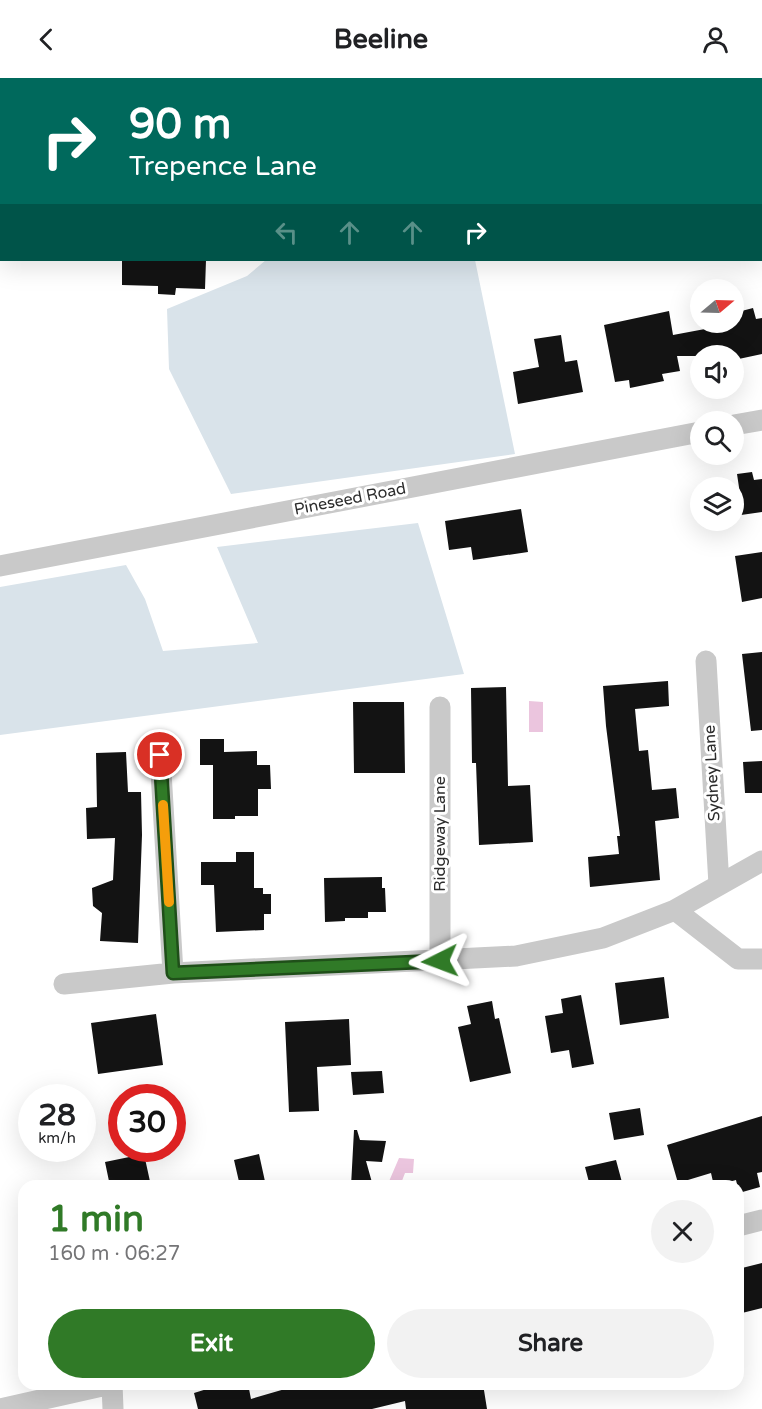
<!DOCTYPE html>
<html lang="en">
<head>
<meta charset="utf-8">
<style>
	body { margin:0; font-family:"Varela Round",sans-serif; background:#f2f2f2; color:#202124; height:100vh; display:flex; flex-direction:column; font-size:22px; white-space:nowrap }
	* { box-sizing:border-box; margin:0 }
	p { font-size:20px; color:#757577 }
	.icon { flex:none; width:33px; height:33px; fill:none; stroke:currentColor; stroke-width:2; stroke-linecap:round; stroke-linejoin:round }
	.map { position:relative; flex:1; overflow:hidden }
	.panel { position:absolute; left:18px; top:1102px; width:726px; height:210px; display:flex; flex-direction:column; background:#fff; border-radius:18px; box-shadow:0 6px 24px #0002 }
	.panel>* { flex:none }
	.top-card { position:absolute; left:0px; top:0px; width:762px; height:183px; box-shadow:0 6px 24px #0002; background:#00695c; color:#fff; overflow:hidden }
	.needle { width:39px; rotate:71deg }
	.tools { position:absolute; left:690px; top:201px; display:grid; gap:12px }
	.tools a { display:grid; place-items:center; width:54px; height:54px; border-radius:50%; background:#fff; box-shadow:0 6px 24px #0002; font-size:30px }
	.speed { position:absolute; left:18px; top:1006px; display:flex; gap:12px; font-size:30px; font-weight:700; text-align:center }
	.speed>* { display:grid; place-content:center; width:78px; height:78px; border-radius:50%; background:#fff; box-shadow:0 6px 24px #0002; line-height:1 }
	.speed small { font-size:15px; font-weight:400 }
	.speed .limit { border:9px solid #d22; background:#fff; color:#111 }
	.pin { position:absolute; display:grid; place-items:center; width:51px; height:51px; color:#fff; margin:-26px; border:3px solid #fff; border-radius:50%; box-shadow:0 2px 6px #0007 }
	.me { position:absolute; width:66px; margin:-33px; rotate:267deg; stroke-linejoin:round; filter:drop-shadow(0 0 4px #0008) }
	.turn { display:flex; align-items:center; gap:21px; height:126px; padding:0 30px; font-size:27px }
	.turn .icon { width:78px; height:78px; stroke-width:2.5 }
	.turn b { display:block; font-size:42px; line-height:51px }
	.lanes { display:flex; align-items:center; height:57px; padding:0 30px; background:#0003; justify-content:center; gap:30px; direction:ltr }
	.lanes .off { opacity:.35 }
	.round { display:grid; place-items:center; flex:none; width:63px; height:63px; border-radius:32px; background:#f2f2f2 }
	.headline { display:flex; align-items:center; justify-content:space-between; height:102px; padding:0 30px }
	h1 { font-size:36px; font-weight:800; line-height:45px; color:#307a27 }
	.primary-button { display:flex; gap:12px; margin-top:auto; padding:12px 30px }
	.primary-button a { flex:1; height:69px; border-radius:36px; background:#307a27; color:#fff; font-size:24px; font-weight:800; line-height:69px; text-align:center }
	.primary-button a+a { background:#f2f2f2; color:#202124 }
	header { display:flex; justify-content:space-between; align-items:center; height:78px; padding:0 30px; background:#fff; font-size:27px; font-weight:800 }
	.map>svg:first-child { display:block }
	.green { fill:#d9e3ea }
	.water { fill:#ebc5de }
	.building { fill:#131313 }
	.lines { fill:none; stroke-linecap:round; stroke-linejoin:round }
	.minor { stroke:#c9c9c9; stroke-width:21 }
	.route-casing { stroke:#1f4f19; stroke-width:15 }
	.route { stroke:#307a27; stroke-width:10 }
	.slow { stroke:#f59e0b; stroke-width:10 }
	.labels { text-anchor:middle; dominant-baseline:central; stroke-width:6; stroke-linejoin:round; paint-order:stroke }
	.street-label { font-size:16px; fill:#2c2c2c; stroke:#fff }
</style>
</head>
<body>
<header><svg class="icon" aria-label="back" viewBox="0 0 24 24"><path d="M15 5l-7 7 7 7"/></svg>Beeline<svg class="icon" aria-label="person" viewBox="0 0 24 24"><circle cx="12" cy="8" r="4"/><path d="M4 21q1-7 8-7t8 7"/></svg></header>
<div class="map">
<svg width="762" height="1331" viewBox="0 0 762 1331">
	<rect width="100%" height="100%" fill="#fff"/>
	<!-- green -->
	<path class="green" d="M266 182H475L515 376 231 416 169 291 167 231 247 198Z
		M418 445 464 596 0 657V509L126 487 145 521 163 573 258 565 217 469Z"/>
	<!-- water -->
	<path class="water" d="M529 623 543 624V654H529Z
		M399 1080 414 1081 413 1095H405L400 1108H387Z"/>
	<!-- building -->
	<path class="building" d="M122 182H206L205 211 176 210 175 217 158 216V208L122 207Z
		M753 230 756 241 762 240V276L734 282V278H677L680 293 662 296 664 303 630 310 629 302 615 304 604 247 669 233 673 257 721 248 720 244H734V235Z
		M561 257 565 284 577 282 583 314 518 326 513 294 539 289 534 261Z
		M752 394 754 402 762 401V434L734 438V417L740 416 737 396Z
		M521 431 528 474 473 482 471 469 449 472 445 443Z
		M762 474V520L742 524 735 478Z
		M762 574V652L751 653 742 576Z
		M668 603 669 628 635 631 639 673 648 672 652 712 676 710 679 740 655 743 660 802 590 809 588 779 619 776 617 758H620L606 648 603 608Z
		M506 609 508 708 530 707 533 764 479 767 476 685H472L471 610Z
		M353 624H404L405 695H354Z
		M200 661H224V674L257 673V687H270L271 711H258V738H235V741H213V687H200Z
		M126 674 128 714H141L142 757 138 865 100 863 102 835 93 828 92 810 113 802 115 760 87 761 86 730 97 729 96 675Z
		M762 683V715H745L743 684Z
		M236 774H254V810H263V816H271V836H264V852L216 854 214 807H201V784H236Z
		M382 799V810H385L386 834H368V840H345V843L325 844 324 800Z
		M664 899 669 940 620 947 615 905Z
		M581 917 594 986 572 990 569 972 551 975 545 938 563 935 561 921Z
		M492 923 495 941 499 940 511 995 470 1004 458 949 471 946 467 928Z
		M156 936 163 987 98 996 91 945Z
		M349 941 351 987 317 989 319 1033 289 1034 285 944Z
		M382 993 384 1015 353 1017 351 994Z
		M640 1030 644 1057 614 1062 609 1035Z
		M762 1038V1094L757 1095 760 1109 739 1115 736 1102 714 1108 711 1095 678 1105 667 1067Z
		M354 1052H357L360 1062 386 1063 382 1084 366 1083 373 1108H351Z
		M144 1076 151 1108H110L105 1084Z
		M259 1076 266 1108H240L234 1082Z
		M616 1082 623 1108H590L585 1089Z
		M762 1185V1230L738 1236V1191Z
		M223 1306H248L251 1321 285 1311 283 1306H483L487 1331H406L405 1323 372 1331H198L194 1315Z"/>
	<g class="lines">
		<!-- minor -->
		<path class="minor" d="M734 347 762 342
			M0 488 700 354
			M706 583 719 807
			M440 629V883
			M160 677 173 895
			M675 832 738 881H762
			M64 906 173 895 516 878 603 860 675 832 762 783
			M738 1148 762 1142
			M112 1306 113 1331
			M0 1331 111 1306"/>
	</g>
	<g class="lines">
		<defs>
			<path id="route" d="M160 677 173 895 440 883"/>
		</defs>
		<!-- route casing -->
		<use href="#route" class="route-casing"/>
		<!-- route -->
		<use href="#route" class="route"/>
		<!-- slow -->
		<path class="slow" d="M163 727 169 824"/>
	</g>
	<g class="labels">
		<!-- street labels -->
		<g class="street-label">
			<text transform="translate(350 421) rotate(-11)">Pineseed Road</text>
			<text transform="translate(712 695) rotate(-93)">Sydney Lane</text>
			<text transform="translate(440 756) rotate(-90)">Ridgeway Lane</text>
		</g>
	</g>
</svg>
<div class="tools">
<a><svg class="needle" viewBox="-14 -14 28 28"><path d="M0-13l5 13h-10z" fill="#e53935"/><path d="M0 13l5-13h-10z" fill="#757577"/></svg></a>
<a><svg class="icon" aria-label="sound" viewBox="0 0 24 24"><path d="M4 9h4l5-4v14l-5-4H4zM17 9q2 3 0 6"/></svg></a>
<a><svg class="icon" aria-label="search" viewBox="0 0 24 24"><circle cx="10" cy="10" r="6"/><path d="M15 15l6 6"/></svg></a>
<a><svg class="icon" aria-label="layers" viewBox="0 0 24 24"><path d="M12 4l9 5-9 5-9-5zM3 14l9 5 9-5"/></svg></a>
</div>
<div class="speed"><div>28<small>km/h</small></div><div class="limit">30</div></div>
<div class="pin" style="left:160px;top:677px;background:#d93025"><svg class="icon" aria-label="arrive" viewBox="0 0 24 24"><path d="M6 21V4h12l-3 4 3 4H6"/></svg></div>
<svg class="me" style="left:440px;top:883px" viewBox="-20 -20 40 40"><path d="M0-17L14 15 0 8-14 15z" fill="#307a27" stroke="#fff" stroke-width="4"/></svg>
<div class="top-card">
<div class="turn"><svg class="icon" aria-label="right" viewBox="0 0 24 24"><path d="M7 20v-9h11M14 6l5 5-5 5"/></svg><div><b>90 m</b>Trepence Lane</div></div>
<div class="lanes"><svg class="icon off" aria-label="left" viewBox="0 0 24 24"><path d="M17 20v-9H6M10 6l-5 5 5 5"/></svg><svg class="icon off" aria-label="ahead" viewBox="0 0 24 24"><path d="M12 20V5M6 11l6-6 6 6"/></svg><svg class="icon off" aria-label="ahead" viewBox="0 0 24 24"><path d="M12 20V5M6 11l6-6 6 6"/></svg><svg class="icon" aria-label="right" viewBox="0 0 24 24"><path d="M7 20v-9h11M14 6l5 5-5 5"/></svg></div>
</div>
<section class="panel">
<div class="headline"><div><h1>1 min</h1><p>160 m · 06:27</p></div><a class="round"><svg class="icon" aria-label="close" viewBox="0 0 24 24"><path d="M6 6l12 12M18 6L6 18"/></svg></a></div>
<div class="primary-button"><a>Exit</a><a>Share</a></div>
</section>
</div>
</body>
</html>
